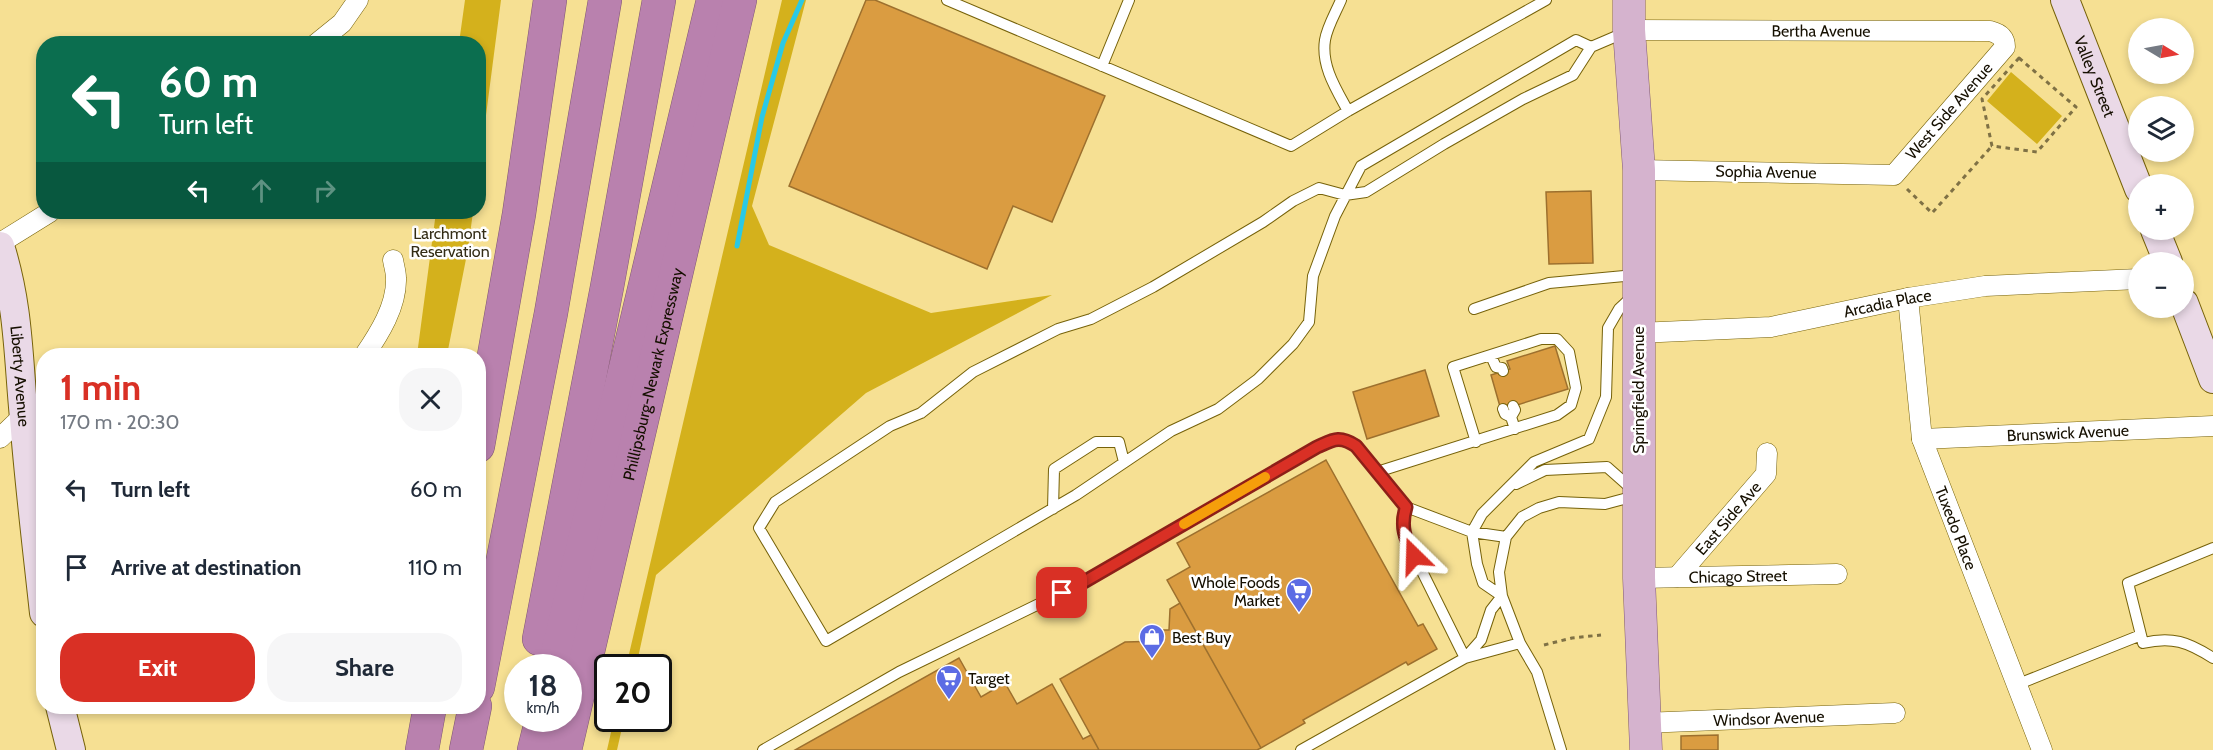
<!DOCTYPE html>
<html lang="en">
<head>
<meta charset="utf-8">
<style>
	body { margin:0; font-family:Cabin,sans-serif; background:#f6f6f7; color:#1f2937; height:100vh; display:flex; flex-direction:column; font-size:22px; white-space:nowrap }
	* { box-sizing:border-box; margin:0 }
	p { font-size:20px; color:#747a83 }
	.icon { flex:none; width:33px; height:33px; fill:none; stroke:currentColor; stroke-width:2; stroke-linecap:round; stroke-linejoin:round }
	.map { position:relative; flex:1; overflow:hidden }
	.side { position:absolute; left:36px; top:348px; width:450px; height:366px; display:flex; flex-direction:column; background:#fff; border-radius:24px; box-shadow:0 3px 9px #0003 }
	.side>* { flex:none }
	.banner { position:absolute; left:36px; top:36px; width:450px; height:183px; border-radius:24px; box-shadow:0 3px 9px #0003; background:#0b6e4f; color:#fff; overflow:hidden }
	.needle { width:39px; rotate:100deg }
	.fabs { position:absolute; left:2128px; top:18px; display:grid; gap:12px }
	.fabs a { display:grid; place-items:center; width:66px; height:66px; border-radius:50%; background:#fff; box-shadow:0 3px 9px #0003; font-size:30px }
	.speed { position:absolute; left:504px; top:654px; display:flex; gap:12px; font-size:30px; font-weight:700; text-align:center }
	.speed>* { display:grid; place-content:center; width:78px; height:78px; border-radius:50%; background:#fff; box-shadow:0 3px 9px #0003; line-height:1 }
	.speed small { font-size:15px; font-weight:400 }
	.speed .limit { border:3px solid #111; border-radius:9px; background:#fff; color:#111 }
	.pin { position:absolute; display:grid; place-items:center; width:51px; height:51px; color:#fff; margin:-26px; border-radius:12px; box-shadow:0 3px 9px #0006 }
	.me { position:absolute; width:66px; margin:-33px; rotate:338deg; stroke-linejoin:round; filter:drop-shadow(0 0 4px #0008) }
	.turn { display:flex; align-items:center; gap:21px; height:126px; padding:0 24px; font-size:27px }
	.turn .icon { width:78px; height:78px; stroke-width:2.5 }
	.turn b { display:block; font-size:42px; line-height:51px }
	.lanes { display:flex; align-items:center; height:57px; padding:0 24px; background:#0003; justify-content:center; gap:30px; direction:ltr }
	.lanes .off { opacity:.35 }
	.round { display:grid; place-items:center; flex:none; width:63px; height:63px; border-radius:24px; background:#f6f6f7 }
	.headline { display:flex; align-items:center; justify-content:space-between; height:102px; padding:0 24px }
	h1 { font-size:36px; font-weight:700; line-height:45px; color:#d93025 }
	.button { display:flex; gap:12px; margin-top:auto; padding:12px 24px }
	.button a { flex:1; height:69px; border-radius:24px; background:#d93025; color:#fff; font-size:24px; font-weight:700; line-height:69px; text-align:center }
	.button a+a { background:#f6f6f7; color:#1f2937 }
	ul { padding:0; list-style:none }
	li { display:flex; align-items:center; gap:18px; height:78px; padding:0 24px }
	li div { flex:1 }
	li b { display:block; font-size:22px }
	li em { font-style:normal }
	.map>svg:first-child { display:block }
	.green { fill:#d4b11c }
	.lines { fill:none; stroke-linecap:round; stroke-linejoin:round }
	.stream { stroke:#2ac9e6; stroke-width:5 }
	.building { fill:#da9c41; stroke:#9d702e; stroke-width:1.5 }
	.lane-casing { stroke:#76620a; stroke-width:12 }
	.street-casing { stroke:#76620a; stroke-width:21 }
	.secondary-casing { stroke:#76620a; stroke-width:30 }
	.primary-casing { stroke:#805971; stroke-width:33 }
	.highway-casing { stroke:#805971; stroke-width:34 }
	.path { stroke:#7f7145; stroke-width:3; stroke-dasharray:4.5 4.5; stroke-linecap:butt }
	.lane { stroke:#fff; stroke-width:10 }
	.street { stroke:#fff; stroke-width:20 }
	.secondary { stroke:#ead9e7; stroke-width:28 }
	.primary { stroke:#d5b3ce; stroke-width:32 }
	.highway { stroke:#b981ae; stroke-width:33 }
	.route-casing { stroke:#8d1f18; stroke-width:15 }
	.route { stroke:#d93025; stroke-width:10 }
	.slow { stroke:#f59e0b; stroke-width:10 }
	.labels { text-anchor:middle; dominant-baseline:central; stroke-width:5; stroke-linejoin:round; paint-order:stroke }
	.street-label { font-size:16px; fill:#150f00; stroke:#fff }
	.park-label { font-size:16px; fill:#332c15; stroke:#fff }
	.poi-label { font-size:16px; fill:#150f00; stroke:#fff; text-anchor:start }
</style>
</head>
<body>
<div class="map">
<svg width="2213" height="750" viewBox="0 0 2213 750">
	<rect width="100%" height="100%" fill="#f6e093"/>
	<!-- green -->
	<path class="green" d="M465 0H501L479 169 478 44 459 43Z
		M782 0H806L752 206 769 245 931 313 1052 295 866 393 656 575 636 667H626Z
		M2011 72 2062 116 2037 144 1987 101Z
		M436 212H473L468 249 447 355H417Z
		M614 719H624L617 750H607Z"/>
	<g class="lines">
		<!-- stream -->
		<path class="stream" d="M737 246 762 117 783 43 802 0"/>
	</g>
	<!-- building -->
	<path class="building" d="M866 0H875L1105 96 1052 222 1013 206 987 269 789 186Z
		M1591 191 1593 263 1549 264 1546 192Z
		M1555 346 1568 389 1501 410 1491 375 1510 369 1507 361Z
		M1425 370 1439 416 1367 439 1353 392Z
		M1326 460 1418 626 1423 624 1437 649 1408 665 1406 662 1303 720 1305 723 1261 748 1167 580 1190 567 1177 543Z
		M1180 603 1261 748 1257 750H1099L1060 679 1125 642 1162 641 1163 630H1169L1170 609Z
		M959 658 981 697 1005 683 1017 704 1052 684 1083 739 1091 735 1099 750H795Z
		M1718 735V750H1681V736Z"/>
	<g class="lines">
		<defs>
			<path id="lane" d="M947 0 1291 146 1348 111 1546 0
				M1341 0C1336 12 1327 27 1325 40 1321 66 1336 89 1348 111
				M1591 47 1576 40 1361 166 1335 216 1313 276 1309 322 1293 344 1258 379 1218 409 1171 431 1076 495 826 641 759 528 775 502 890 426 921 413 973 372 1058 329 1091 319 1153 287 1263 222 1293 201 1319 188 1345 195 1366 192 1444 144 1523 99 1573 75 1591 47 1626 32
				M1102 66 1129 0
				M1474 309 1549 283 1635 275
				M1491 356 1496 367 1502 368 1503 371
				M1513 406 1515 410 1511 417 1515 429
				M1503 409 1505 414 1511 417
				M1377 472 1557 415 1571 405 1576 388 1569 352 1557 339H1541L1453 367 1476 442
				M1516 484 1545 470 1607 467 1633 490
				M1406 507 1402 520 1404 535 1465 658
				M1053 509 1054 469 1096 442H1119L1124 462
				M2213 548 2128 583 2143 643C2172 636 2188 642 2213 658
				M1502 596 1483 583 1477 564 1472 532 1482 514 1534 462 1589 439 1606 397 1608 328 1619 309 1634 295
				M1465 658 1481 640 1491 610 1502 596
				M2016 685 2141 635
				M763 750 899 672 1082 583 1317 447C1333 440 1339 435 1356 446L1406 507 1472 532 1506 537
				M1301 750 1465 658 1520 643
				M1561 750 1537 672 1520 643 1502 596 1499 572 1506 537 1522 517 1539 508 1559 502 1605 504 1635 496"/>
			<g id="street">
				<path id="s1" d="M1629 30 1990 31C1998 33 2005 37 2005 47L1894 175 1639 170"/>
				<path d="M316 44 342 23 358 0"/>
				<path d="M0 243 50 212"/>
				<path id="s2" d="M1908 298 1922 439 2042 750"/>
				<path id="s3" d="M1638 333 1771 327 1908 298 1985 286 2139 279"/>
				<path d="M364 356C379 334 397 306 396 278 396 272 394 266 393 260"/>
				<path d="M0 438 23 416"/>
				<path id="s4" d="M1922 439 2213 426"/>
				<path id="s5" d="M1677 577 1766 474 1767 453"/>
				<path id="s6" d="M1639 578 1837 574"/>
				<path id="s7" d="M1643 723 1895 713"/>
			</g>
			<g id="secondary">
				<path id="s8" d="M2065 0 2139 189"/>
				<path d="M2155 230 2168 262"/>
				<path id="s9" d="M0 246C19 307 18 356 24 418 29 483 37 548 44 613"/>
				<path d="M2184 303 2213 379"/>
				<path d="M60 706 71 750"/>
			</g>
			<path id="primary" d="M1629 0V30L1639 170V578L1646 750"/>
			<g id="highway">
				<path d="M478 446 519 214 550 0"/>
				<path d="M539 639 607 287 659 0"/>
				<path d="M554 668 713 0"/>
				<path d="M478 687 551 313 605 0"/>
				<path d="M422 750 430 706"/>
				<path d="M466 750 475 706"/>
				<path d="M534 750 542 718"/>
				<path id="s10" d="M565 750 740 0"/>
			</g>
		</defs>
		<!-- lane casing -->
		<use href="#lane" class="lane-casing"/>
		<!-- street casing -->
		<use href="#street" class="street-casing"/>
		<!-- secondary casing -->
		<use href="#secondary" class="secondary-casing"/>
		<!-- primary casing -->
		<use href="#primary" class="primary-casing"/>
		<!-- highway casing -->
		<use href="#highway" class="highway-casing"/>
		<!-- path -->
		<path class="path" d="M2019 58 2076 107 2037 152 1992 146 1982 99Z
			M1907 189 1932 213 1992 146
			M1544 645 1572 638 1601 635"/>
		<!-- lane -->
		<use href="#lane" class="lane"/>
		<!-- street -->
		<use href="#street" class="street"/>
		<!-- secondary -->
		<use href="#secondary" class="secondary"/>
		<!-- primary -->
		<use href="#primary" class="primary"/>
		<!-- highway -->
		<use href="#highway" class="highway"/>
	</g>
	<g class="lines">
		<defs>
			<path id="route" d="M1062 593 1082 583 1317 447C1333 440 1339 435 1356 446L1406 507C1400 527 1405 538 1414 556"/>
		</defs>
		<!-- route casing -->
		<use href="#route" class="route-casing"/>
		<!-- route -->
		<use href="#route" class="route"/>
		<!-- slow -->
		<path class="slow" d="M1184 524 1265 477"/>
	</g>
	<!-- icons -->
	<defs>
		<symbol id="supermarket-pin" viewBox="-11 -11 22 30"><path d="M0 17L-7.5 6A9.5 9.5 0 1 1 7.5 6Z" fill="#5c6ce4" stroke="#fff"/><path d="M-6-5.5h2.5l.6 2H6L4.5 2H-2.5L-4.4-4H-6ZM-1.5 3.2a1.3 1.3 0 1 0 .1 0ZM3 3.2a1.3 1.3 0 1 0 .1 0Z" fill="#fff"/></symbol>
		<symbol id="shop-pin" viewBox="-11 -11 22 30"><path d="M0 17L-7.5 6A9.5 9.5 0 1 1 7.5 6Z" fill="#5c6ce4" stroke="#fff"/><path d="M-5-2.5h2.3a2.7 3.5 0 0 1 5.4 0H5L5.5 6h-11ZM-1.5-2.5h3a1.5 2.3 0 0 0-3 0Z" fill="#fff"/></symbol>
	</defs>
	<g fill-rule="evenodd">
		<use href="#supermarket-pin" x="1284" y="576" width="30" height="40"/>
		<use href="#shop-pin" x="1137" y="622" width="30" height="40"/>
		<use href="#supermarket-pin" x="934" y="663" width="30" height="40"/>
	</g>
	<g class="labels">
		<!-- street labels -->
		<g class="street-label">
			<text stroke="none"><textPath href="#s1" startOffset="192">Bertha Avenue</textPath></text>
			<text stroke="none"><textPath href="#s8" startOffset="82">Valley Street</textPath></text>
			<text transform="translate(1949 111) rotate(-49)">West Side Avenue</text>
			<text transform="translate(1766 172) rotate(1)">Sophia Avenue</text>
			<text stroke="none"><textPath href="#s3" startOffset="252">Arcadia Place</textPath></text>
			<text stroke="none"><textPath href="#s9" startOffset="132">Liberty Avenue</textPath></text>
			<text stroke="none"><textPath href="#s10" startOffset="386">Phillipsburg-Newark Expressway</textPath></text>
			<text transform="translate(1638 390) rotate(-90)">Springfield Avenue</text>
			<text stroke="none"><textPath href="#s4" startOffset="146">Brunswick Avenue</textPath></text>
			<text stroke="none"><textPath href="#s5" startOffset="78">East Side Ave</textPath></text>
			<text stroke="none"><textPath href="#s2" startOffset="237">Tuxedo Place</textPath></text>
			<text stroke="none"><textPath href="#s6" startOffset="99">Chicago Street</textPath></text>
			<text stroke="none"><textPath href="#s7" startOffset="126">Windsor Avenue</textPath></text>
		</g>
		<!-- park labels -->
		<g class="park-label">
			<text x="450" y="233">Larchmont<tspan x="450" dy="18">Reservation</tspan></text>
		</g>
		<!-- poi labels -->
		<g class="poi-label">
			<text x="1280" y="582" text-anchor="end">Whole Foods<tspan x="1280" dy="18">Market</tspan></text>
			<text x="1172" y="637">Best Buy</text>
			<text x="968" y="678">Target</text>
		</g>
	</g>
</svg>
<div class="fabs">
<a><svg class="needle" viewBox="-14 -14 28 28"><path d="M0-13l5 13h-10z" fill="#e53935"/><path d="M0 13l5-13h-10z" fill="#747a83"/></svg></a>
<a><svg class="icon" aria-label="layers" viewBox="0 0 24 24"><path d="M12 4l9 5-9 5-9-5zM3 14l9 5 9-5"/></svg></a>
<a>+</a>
<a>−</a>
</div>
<div class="speed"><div>18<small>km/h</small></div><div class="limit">20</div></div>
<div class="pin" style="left:1062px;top:593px;background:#d93025"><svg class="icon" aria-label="arrive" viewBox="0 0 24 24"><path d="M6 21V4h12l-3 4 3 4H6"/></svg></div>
<svg class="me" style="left:1414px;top:556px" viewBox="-20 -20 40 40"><path d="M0-17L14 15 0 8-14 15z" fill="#d93025" stroke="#fff" stroke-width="4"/></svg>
<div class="banner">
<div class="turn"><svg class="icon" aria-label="left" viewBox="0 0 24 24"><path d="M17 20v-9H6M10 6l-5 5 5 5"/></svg><div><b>60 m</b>Turn left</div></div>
<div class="lanes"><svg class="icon" aria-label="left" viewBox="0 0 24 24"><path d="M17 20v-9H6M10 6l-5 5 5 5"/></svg><svg class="icon off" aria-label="ahead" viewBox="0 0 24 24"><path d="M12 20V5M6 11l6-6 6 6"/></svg><svg class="icon off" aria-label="right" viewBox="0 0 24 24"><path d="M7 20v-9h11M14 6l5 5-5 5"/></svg></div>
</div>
<section class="side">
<div class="headline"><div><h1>1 min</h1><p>170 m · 20:30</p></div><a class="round"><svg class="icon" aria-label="close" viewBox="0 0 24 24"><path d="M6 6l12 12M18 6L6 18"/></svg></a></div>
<ul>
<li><svg class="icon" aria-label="left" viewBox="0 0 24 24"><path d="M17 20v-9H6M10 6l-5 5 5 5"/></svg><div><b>Turn left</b></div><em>60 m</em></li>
<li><svg class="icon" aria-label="arrive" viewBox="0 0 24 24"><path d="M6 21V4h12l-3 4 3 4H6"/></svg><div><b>Arrive at destination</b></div><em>110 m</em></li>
</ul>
<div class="button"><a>Exit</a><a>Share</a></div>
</section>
</div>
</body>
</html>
